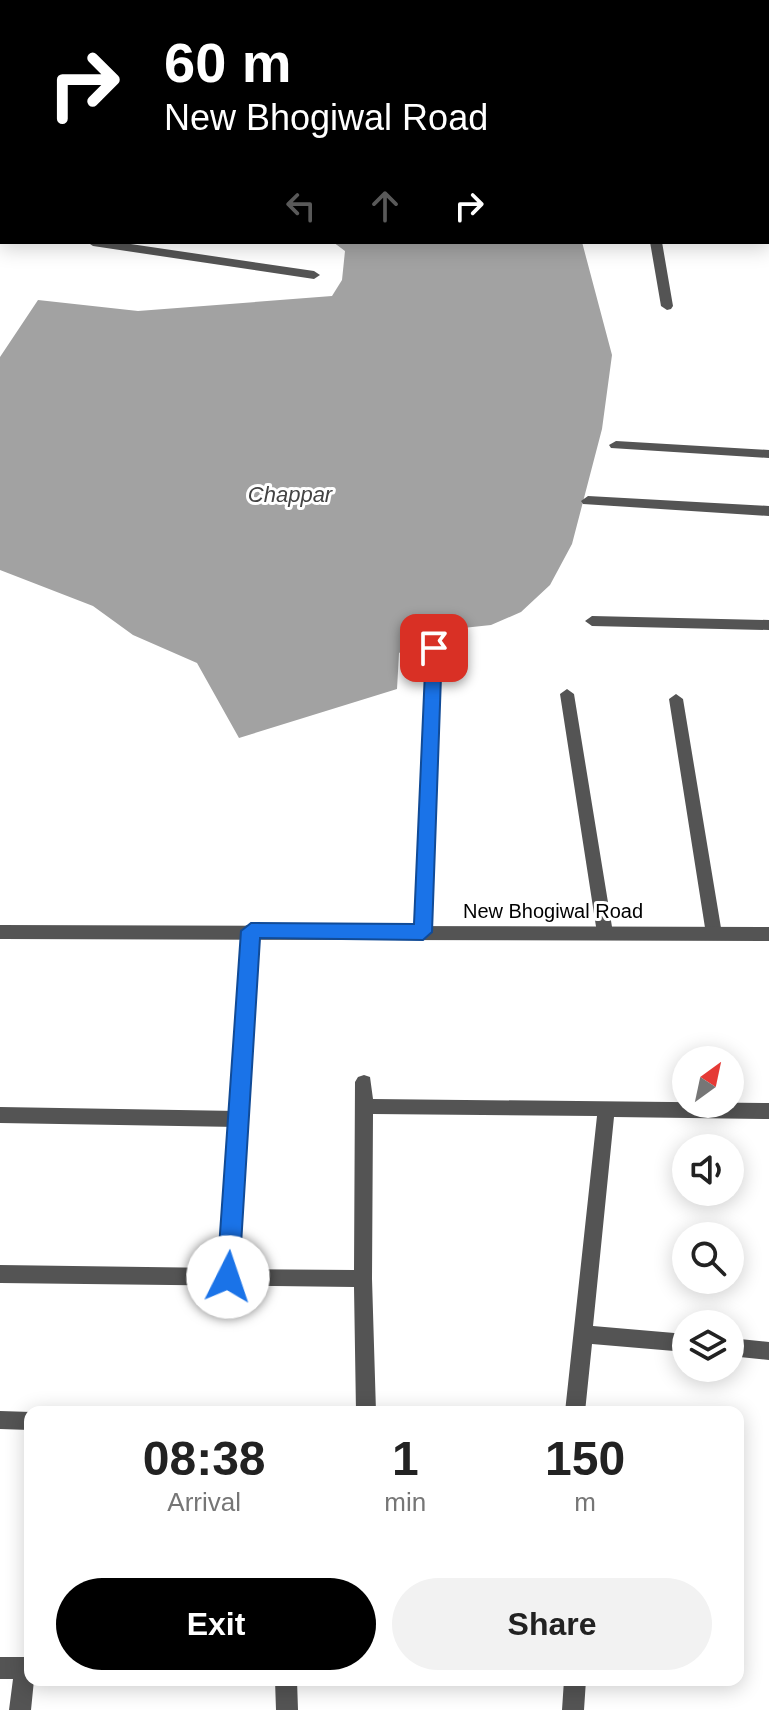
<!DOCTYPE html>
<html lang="en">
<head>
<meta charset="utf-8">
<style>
	body { margin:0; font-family:Arial,sans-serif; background:#f2f2f2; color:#222; height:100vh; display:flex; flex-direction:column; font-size:30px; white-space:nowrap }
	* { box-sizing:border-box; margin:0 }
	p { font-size:26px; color:#767676 }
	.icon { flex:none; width:44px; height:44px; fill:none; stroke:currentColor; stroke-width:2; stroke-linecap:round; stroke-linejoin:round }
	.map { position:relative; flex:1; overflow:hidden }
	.details { position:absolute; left:24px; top:1406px; width:720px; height:280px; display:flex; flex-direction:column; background:#fff; border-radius:16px; box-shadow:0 4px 20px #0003 }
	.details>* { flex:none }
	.banner { position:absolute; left:0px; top:0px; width:770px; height:244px; box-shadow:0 4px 20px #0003; background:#000; color:#fff; overflow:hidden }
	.needle { width:52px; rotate:33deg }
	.fabs { position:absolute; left:672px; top:1046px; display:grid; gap:16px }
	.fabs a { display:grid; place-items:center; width:72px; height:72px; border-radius:50%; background:#fff; box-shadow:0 4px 20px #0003; font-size:40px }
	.pin { position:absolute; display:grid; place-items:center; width:68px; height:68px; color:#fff; margin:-34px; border-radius:16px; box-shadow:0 4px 12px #0006 }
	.me { position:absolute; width:88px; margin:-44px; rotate:4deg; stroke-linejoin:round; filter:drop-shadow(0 0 6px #0008) }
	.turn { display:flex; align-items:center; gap:28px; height:168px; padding:0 32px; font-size:36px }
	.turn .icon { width:104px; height:104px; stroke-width:2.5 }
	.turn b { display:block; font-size:56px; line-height:68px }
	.lanes { display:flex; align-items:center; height:76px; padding:0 32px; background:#0003; justify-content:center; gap:40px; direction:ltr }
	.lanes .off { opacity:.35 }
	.eta { display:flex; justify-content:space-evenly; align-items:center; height:136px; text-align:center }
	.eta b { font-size:48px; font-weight:800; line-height:56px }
	.action { display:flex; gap:16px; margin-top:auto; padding:16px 32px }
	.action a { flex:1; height:92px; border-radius:48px; background:#000; color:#fff; font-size:32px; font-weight:800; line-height:92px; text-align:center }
	.action a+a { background:#f2f2f2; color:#222 }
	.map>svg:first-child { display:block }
	.water { fill:#a2a2a2 }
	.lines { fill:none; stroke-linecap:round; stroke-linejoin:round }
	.service { fill:#545454; fill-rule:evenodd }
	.minor { fill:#545454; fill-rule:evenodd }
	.tertiary { fill:#545454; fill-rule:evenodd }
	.route { fill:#1a73e8; stroke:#114b97; stroke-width:2 }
	.labels { text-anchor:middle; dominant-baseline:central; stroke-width:6; stroke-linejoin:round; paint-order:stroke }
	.street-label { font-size:20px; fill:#000; stroke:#fff }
	.water-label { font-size:22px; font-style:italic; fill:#434343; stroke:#fff }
</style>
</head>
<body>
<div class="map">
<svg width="769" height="1710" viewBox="0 0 769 1710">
	<rect width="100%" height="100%" fill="#fff"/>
	<!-- water -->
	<path class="water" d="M333 242H582L612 355 602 429 572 544 550 585 521 612 491 625 435 631 399 653 397 689 239 738 197 663 133 635 93 606 0 570V357L38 300 138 311 332 296 342 280 345 251Z"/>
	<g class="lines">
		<!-- service -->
		<path class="service" d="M366 0H377L365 2Z
			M567 689 574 694 613 933 611 938H599L597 933 560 694Z
			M0 1107 238 1111 244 1114 247 1119 244 1124 238 1127 0 1123Z"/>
		<!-- minor -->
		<path class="minor" d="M38 0H49L37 2Z
			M458 0H478L479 2H459Z
			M732 0H742V2H732Z
			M0 41H2L0 49Z
			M0 138H2V145H0Z
			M768 138H769V149H768Z
			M0 224H2V232H0Z
			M87 242H117L314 271 320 275 314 279 93 246Z
			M650 242H662L673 306 671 309 667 310 661 306Z
			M616 441 769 450V458L611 448 609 445Z
			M588 496 769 506V516L583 504 581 501Z
			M592 616 769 620V630L592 626 585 621Z
			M434 643 441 648 431 932 429 937H417L415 932 427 648Z
			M676 694 683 699 722 934 720 939H708L706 934 669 699Z
			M251 924 257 926 259 931 238 1269 354 1270 355 1082 358 1077 364 1075 370 1077 373 1099 769 1103V1119L614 1117 593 1326 686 1334V1352L592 1344 585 1412H565L597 1116 373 1114 372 1279 376 1412H356L354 1287 0 1283V1265L219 1268 243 931 245 926Z
			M730 1338 769 1342V1360L730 1356Z
			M0 1411 31 1412 30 1430 0 1429Z
			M0 1657H30V1680H34L31 1710H9L13 1679H0Z
			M275 1680H297L298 1710H276Z
			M564 1680H586L584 1710H562Z"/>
		<!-- tertiary -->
		<path class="tertiary" d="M0 925 769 927V941L0 939Z"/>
	</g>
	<!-- route -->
	<path class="route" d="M434 642 442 648 432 932 423 940 260 938 239 1277 236 1284 228 1287 220 1284 217 1277 241 931 251 923 414 924 426 648Z"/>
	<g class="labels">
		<!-- street labels -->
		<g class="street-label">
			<text x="553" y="911">New Bhogiwal Road</text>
		</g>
		<!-- water labels -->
		<g class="water-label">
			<text x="290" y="494">Chappar</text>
		</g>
	</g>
</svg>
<div class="fabs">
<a><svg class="needle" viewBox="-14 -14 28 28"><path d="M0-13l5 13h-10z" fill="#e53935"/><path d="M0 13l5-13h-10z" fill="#767676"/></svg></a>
<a><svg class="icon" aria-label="sound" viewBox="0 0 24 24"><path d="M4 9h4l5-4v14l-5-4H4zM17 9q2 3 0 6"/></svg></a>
<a><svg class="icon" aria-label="search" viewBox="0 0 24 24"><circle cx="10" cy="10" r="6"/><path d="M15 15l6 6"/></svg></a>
<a><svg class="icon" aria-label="layers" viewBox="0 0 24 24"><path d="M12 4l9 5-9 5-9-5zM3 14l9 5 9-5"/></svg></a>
</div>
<div class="pin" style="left:434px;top:648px;background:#d93025"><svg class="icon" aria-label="arrive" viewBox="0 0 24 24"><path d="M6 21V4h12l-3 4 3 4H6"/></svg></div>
<svg class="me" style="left:228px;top:1277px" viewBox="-20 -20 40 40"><circle r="19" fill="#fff"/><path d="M0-13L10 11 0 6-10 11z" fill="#1a73e8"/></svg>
<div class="banner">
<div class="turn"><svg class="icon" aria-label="right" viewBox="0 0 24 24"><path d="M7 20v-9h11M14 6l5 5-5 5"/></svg><div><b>60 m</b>New Bhogiwal Road</div></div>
<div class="lanes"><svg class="icon off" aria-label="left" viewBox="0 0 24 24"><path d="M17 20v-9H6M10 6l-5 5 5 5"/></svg><svg class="icon off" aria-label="ahead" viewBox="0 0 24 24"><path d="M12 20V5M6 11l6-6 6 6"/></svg><svg class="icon" aria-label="right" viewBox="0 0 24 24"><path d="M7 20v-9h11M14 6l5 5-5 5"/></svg></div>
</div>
<section class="details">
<div class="eta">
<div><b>08:38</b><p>Arrival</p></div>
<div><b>1</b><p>min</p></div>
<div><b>150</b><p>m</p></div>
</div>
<div class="action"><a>Exit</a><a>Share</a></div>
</section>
</div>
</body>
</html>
